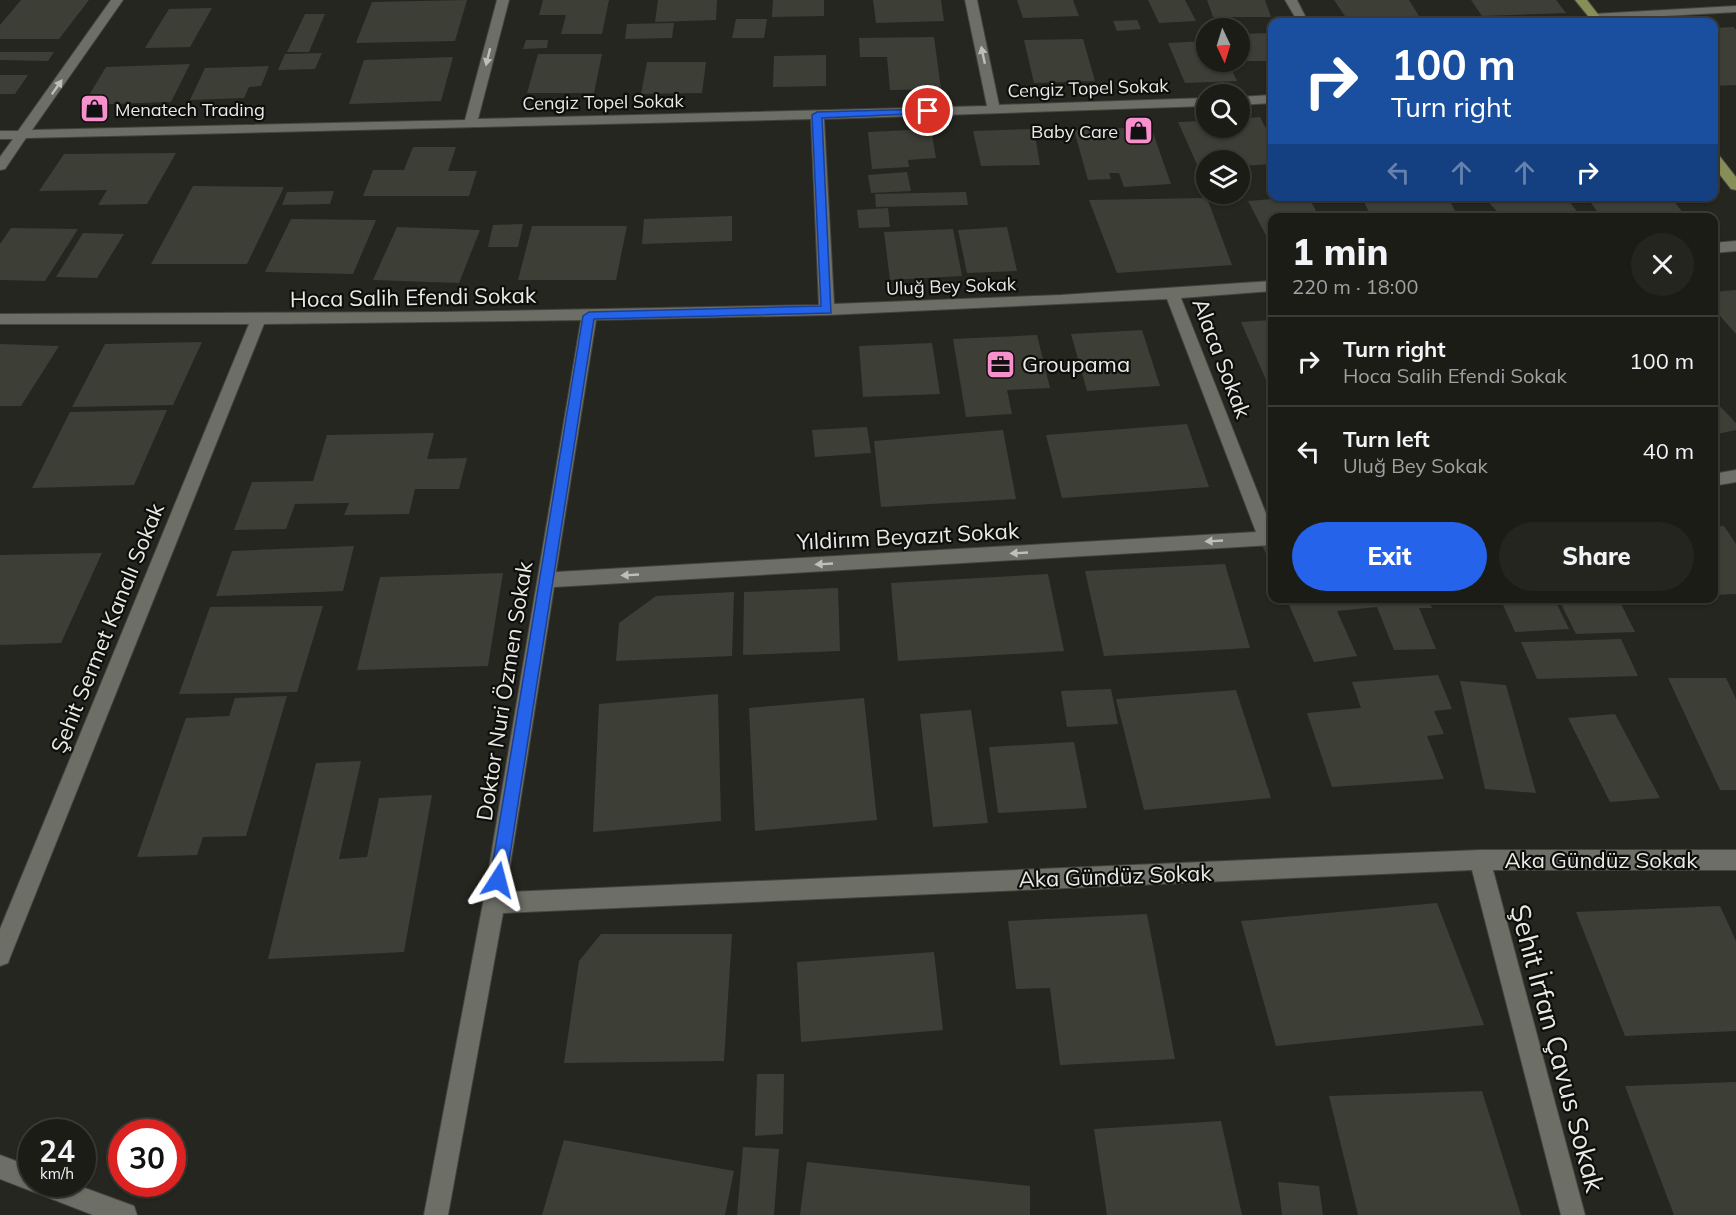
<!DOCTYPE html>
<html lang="en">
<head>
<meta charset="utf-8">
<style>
	body { margin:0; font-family:Mulish,sans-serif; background:#252520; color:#f1f3f6; height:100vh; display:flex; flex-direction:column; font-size:22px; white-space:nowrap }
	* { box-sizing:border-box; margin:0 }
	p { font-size:20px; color:#a0a1a1 }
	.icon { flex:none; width:33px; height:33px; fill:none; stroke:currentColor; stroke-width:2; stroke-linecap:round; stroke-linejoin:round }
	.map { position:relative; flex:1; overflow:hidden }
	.sheet { position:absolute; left:1268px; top:213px; width:450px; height:390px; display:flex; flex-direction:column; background:#1c1c17; border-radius:12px; box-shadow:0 2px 4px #0004,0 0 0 2px #3a3a36 }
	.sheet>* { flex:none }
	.hud { position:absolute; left:1268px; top:18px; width:450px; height:183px; border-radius:12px; box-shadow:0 2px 4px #0004,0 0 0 2px #3a3a36; background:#1a4fa0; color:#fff; overflow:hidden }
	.needle { width:39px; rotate:176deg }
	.fabs { position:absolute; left:1196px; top:18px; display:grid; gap:12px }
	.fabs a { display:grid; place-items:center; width:54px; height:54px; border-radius:50%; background:#1c1c17; box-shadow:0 2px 4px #0004,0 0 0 2px #3a3a36; font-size:30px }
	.speed { position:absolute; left:18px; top:1119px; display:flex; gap:12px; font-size:30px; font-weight:700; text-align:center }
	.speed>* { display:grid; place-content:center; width:78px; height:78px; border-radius:50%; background:#1c1c17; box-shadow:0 2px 4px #0004,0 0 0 2px #3a3a36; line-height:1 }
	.speed small { font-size:15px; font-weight:400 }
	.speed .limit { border:9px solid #d22; background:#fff; color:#111 }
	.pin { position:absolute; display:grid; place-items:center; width:51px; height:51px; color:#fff; margin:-26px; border:3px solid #fff; border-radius:50%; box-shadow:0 2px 6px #0007 }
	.me { position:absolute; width:66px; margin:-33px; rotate:9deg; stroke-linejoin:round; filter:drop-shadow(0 0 4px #0008) }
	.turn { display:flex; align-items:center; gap:21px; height:126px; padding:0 24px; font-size:27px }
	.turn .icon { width:78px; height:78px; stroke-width:2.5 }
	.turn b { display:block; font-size:42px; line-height:51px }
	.lanes { display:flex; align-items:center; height:57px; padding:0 24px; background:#0003; justify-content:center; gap:30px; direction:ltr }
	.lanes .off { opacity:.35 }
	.round { display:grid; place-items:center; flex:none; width:63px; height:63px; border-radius:32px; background:#252520 }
	.overview { display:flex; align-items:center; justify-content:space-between; height:102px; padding:0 24px }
	h1 { font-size:36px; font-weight:800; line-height:45px }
	.action { display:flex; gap:12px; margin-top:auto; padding:12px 24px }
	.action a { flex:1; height:69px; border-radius:36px; background:#2563eb; color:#fff; font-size:24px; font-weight:800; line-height:69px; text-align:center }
	.action a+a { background:#252520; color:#f1f3f6 }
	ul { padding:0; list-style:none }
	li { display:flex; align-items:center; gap:18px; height:90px; padding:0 24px; border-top:2px solid #3a3a36 }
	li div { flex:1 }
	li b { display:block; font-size:22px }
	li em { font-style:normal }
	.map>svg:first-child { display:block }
	.building { fill:#3d3f37 }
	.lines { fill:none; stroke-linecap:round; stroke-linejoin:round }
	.street-casing { stroke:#43443e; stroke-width:2 }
	.primary-casing { stroke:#43443e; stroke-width:2 }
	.street { fill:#6d6e66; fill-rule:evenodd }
	.primary { fill:#878e58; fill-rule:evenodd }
	.oneway { fill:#bebfb9 }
	.route { fill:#2563eb; stroke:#184099; stroke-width:1.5 }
	.labels { text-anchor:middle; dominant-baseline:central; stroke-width:4.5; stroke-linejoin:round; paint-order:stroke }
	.far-street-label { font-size:18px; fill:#e9eae5; stroke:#0e0f0c }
	.far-poi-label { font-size:18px; fill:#e9eae5; stroke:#0e0f0c; text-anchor:start }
	.street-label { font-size:22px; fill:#e9eae5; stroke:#0e0f0c }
	.poi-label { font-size:22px; fill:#e9eae5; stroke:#0e0f0c; text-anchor:start }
	.near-street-label { font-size:27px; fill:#e9eae5; stroke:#0e0f0c }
</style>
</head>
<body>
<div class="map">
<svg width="1736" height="1215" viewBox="0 0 1736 1215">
	<rect width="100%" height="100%" fill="#25261f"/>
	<!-- building -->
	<path class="building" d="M21 0H89L59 39H0V25Z
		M467 0 455 41 356 43 372 2Z
		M543 0H609L602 34H561L566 15H539Z
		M658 0H717L716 20 655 22Z
		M773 0H824V16L772 17Z
		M873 0H941L944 21 876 23Z
		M1017 0H1073L1079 16 1023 18Z
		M1148 0H1185L1196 21 1159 23Z
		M1207 0H1265L1271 17H1213Z
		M1334 0H1409L1419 16 1347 19Z
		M1471 0H1556L1566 13 1482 16Z
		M212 8 190 47 145 48 169 9Z
		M305 14H325L309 52H287Z
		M736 19H767L764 38H732Z
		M1137 20 1141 29 1117 31 1113 21Z
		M674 23 672 38 625 39 627 24Z
		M1734 27 1736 30V85L1713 86V28Z
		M1272 33V61H1241L1239 34Z
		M934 37 941 89 890 90 887 57H860L859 38Z
		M1083 39 1095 81 1034 83 1024 40Z
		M526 40H548L547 48 523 49Z
		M1206 41V62H1228L1237 81 1185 83 1168 43Z
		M0 52H54L48 61 0 60Z
		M322 53 315 69 278 70 285 54Z
		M538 54H602L594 93H527Z
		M826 55V86L773 87 774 56Z
		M453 57 441 101 349 104 364 60Z
		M647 62H706L702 93 641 94Z
		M190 64 171 102 83 105 106 67Z
		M269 66 261 86 249 87 244 98 190 100 205 68Z
		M0 75H28L15 94H0Z
		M1260 117 1272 140V164L1239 166V160H1206V168L1199 169 1178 122 1206 121V128H1239V119Z
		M1151 127 1171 184 1124 187 1119 173H1109L1111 179 1088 180 1074 130Z
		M931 129 936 158 908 160 909 167 872 169 868 132Z
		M1034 129 1040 165 981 166 973 131Z
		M413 147H456L448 171H477L469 196H363L373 170H404Z
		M176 153 147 204 98 205 107 190 39 191 64 154Z
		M907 172 911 191 871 193 868 175Z
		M193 186 284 187 247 264H151Z
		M334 191 330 204 282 205 287 192Z
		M966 192 968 205 876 207 875 194Z
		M1308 196 1320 218H1272V247L1248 201Z
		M1361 196H1447L1459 218H1372Z
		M1483 196H1565L1582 218H1503Z
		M1586 196H1670L1687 218H1602Z
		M1207 198 1232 265 1117 273 1089 200Z
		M888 208 890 227 859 228 857 210Z
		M732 216V241L642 244 644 219Z
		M291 219 376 220 353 274 265 272Z
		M523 224 518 247H488L493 225Z
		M532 226H627L616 280H518Z
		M397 227 480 230 459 283 373 280Z
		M1007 227 1017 271 967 273 958 230Z
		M11 228 78 229 45 281 0 280V244Z
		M953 229 962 276 890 280 884 232Z
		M83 233 124 234 97 278 56 277Z
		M1736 290V334L1713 308V292Z
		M1272 320V380H1266L1241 322Z
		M1142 330 1160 386 1087 391 1071 334Z
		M1037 335 1050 388 1007 390 1012 414 966 417 953 339Z
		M202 342 173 405 72 407 105 344Z
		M932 343 940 394 863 397 859 346Z
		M0 344 59 346 21 406H0Z
		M1713 399 1736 423V430L1713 435Z
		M167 410 134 485 32 488 70 412Z
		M1187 424 1209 487 1062 498 1046 435Z
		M867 427 871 453 815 457 812 430Z
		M1003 430 1016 499 881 507 874 441Z
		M434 433 427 459 467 458 459 489H415L409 514 344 515 349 503 295 504 286 529 234 530 252 482 313 481 327 435Z
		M1724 526 1736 544V594L1713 595V527Z
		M1272 544V567L1262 545Z
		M354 546 343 591 216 596 232 551Z
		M102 553 61 643 0 645V555Z
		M1225 564 1250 648 1104 656 1085 571Z
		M503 573 488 666 357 670 380 577Z
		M1048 574 1064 651 898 661 891 583Z
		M838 588 840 651 743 655 744 592Z
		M734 592 732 656 616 661 619 623 656 596Z
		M1286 598H1428L1432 608H1419L1436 649 1394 650 1377 607 1337 611 1357 656 1314 662Z
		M1500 598H1554L1569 629 1515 632Z
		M1558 598H1618L1635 632 1576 634Z
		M323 606 297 692 179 694 210 607Z
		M1621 639 1638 676 1537 679 1521 642Z
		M1438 675 1452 709 1434 711 1444 734 1427 736 1444 779 1332 787 1307 713 1361 708 1352 682Z
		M1668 678H1726L1736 699V790H1720Z
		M1460 681 1506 685 1536 793 1485 789Z
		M1111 689 1118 724 1067 727 1061 691Z
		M1236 690 1271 798 1144 810 1116 699Z
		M718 694 721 821 593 832 599 704Z
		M287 696 246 836 203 837 197 855 137 857 186 718 229 716 235 698Z
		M864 698 877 820 755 831 749 708Z
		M971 710 988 823 933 827 920 714Z
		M1615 714 1660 798 1610 802 1568 718Z
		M1074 742 1087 808 998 813 989 747Z
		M361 761 339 859 367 857 379 798 432 795 404 952 268 959 316 763Z
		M1437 903 1484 1025 1276 1046 1241 921Z
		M1720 906 1736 941V1031L1625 1036 1576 912Z
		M1147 914 1175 1059 1060 1065 1050 988 1016 989 1008 921Z
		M601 934H732L724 1061 564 1063 579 961Z
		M934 952 943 1030 801 1042 797 962Z
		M757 1074H784L783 1134 755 1136Z
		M1736 1082V1215H1674L1625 1086Z
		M1482 1091 1521 1215H1358L1329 1096Z
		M1221 1121 1242 1215H1107L1094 1129Z
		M564 1140 734 1171 725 1215H542Z
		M743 1147 779 1149 774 1215H737Z
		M807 1162 1030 1186V1215H800Z
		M1278 1182 1319 1186 1323 1215H1282Z"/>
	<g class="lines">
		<defs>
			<path id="street" d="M111 0H123L32 130 465 120 497 0H509L478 119 987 106 965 0H977L999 105 1206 98V106L824 119 834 304 1061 295 1272 281V291L1181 298 1272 529V545L554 587 506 892 1480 850H1736V870H1493L1585 1215H1561L1472 870 503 913 448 1215H424L483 903 581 320 264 324 11 955 8 963 0 966V929L249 324H0V314L444 312 819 305 811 119 26 138 5 169 0 170V157L13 139H0V131H18ZM1167 299 1256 532 556 572 596 320 827 315Z
				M1285 0H1297L1308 22H1298Z
				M1736 6V12L1593 20 1587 17 1593 14Z
				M1272 95V103L1239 105V97Z
				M1736 241V251L1713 253V243Z
				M1736 470V482L1713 486V474Z
				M0 1155 32 1167V1184H74L134 1206 137 1215H93L0 1179Z"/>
			<path id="primary" d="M1575 0H1587L1604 22H1593Z
				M1713 153 1718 154 1736 177V190L1731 189 1713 166Z"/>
		</defs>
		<!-- street casing -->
		<use href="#street" class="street-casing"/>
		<!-- primary casing -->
		<use href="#primary" class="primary-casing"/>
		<!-- street -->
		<use href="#street" class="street"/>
		<!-- primary -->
		<use href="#primary" class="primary"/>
	</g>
	<!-- one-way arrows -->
	<defs><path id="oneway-solid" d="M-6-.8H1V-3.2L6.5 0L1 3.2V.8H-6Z" transform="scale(1.5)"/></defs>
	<g class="oneway">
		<use href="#oneway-solid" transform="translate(983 55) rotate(-102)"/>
		<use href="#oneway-solid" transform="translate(488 57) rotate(104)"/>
		<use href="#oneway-solid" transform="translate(57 87) rotate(-55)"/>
		<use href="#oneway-solid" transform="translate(1214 541) rotate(177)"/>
		<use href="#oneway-solid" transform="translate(1019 553) rotate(177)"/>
		<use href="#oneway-solid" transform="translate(824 564) rotate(177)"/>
		<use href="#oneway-solid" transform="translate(630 575) rotate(177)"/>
	</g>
	<!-- route -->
	<path class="route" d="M928 109H931V113L822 118 831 313 594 319 506 880 503 885 498 888 492 885 490 880 583 316 589 312 821 306 812 115 817 112Z"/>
	<!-- icons -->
	<defs>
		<symbol id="shop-square" viewBox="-11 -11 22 22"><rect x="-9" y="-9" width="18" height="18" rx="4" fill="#f790cd" stroke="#0e0f0c"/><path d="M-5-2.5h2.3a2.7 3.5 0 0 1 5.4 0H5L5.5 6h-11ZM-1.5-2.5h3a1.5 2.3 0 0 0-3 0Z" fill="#111"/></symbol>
		<symbol id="office-square" viewBox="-11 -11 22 22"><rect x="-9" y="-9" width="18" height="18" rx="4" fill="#f790cd" stroke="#0e0f0c"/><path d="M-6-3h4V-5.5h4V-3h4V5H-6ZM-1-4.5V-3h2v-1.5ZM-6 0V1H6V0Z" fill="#111"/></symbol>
	</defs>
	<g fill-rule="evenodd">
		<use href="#shop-square" x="78" y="92" width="33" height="33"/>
		<use href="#shop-square" x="1122" y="114" width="33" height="33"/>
		<use href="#office-square" x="984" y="348" width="33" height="33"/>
	</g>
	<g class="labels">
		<!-- far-street labels -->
		<g class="far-street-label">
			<text transform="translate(1088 88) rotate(-2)">Cengiz Topel Sokak</text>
			<text transform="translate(603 102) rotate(-1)">Cengiz Topel Sokak</text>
			<text transform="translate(951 286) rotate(-2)">Uluğ Bey Sokak</text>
		</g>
		<!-- far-poi labels -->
		<g class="far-poi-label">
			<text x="115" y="109">Menatech Trading</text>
			<text x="1118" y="131" text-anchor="end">Baby Care</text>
		</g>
		<!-- street labels -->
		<g class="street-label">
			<text transform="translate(413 297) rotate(-1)">Hoca Salih Efendi Sokak</text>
			<text transform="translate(1222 358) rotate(69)">Alaca Sokak</text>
			<text transform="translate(908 536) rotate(-3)">Yıldirım Beyazıt Sokak</text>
			<text transform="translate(107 628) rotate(-68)">Şehit Sermet Kanalı Sokak</text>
			<text transform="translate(504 691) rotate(-81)">Doktor Nuri Özmen Sokak</text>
			<text x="1601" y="860">Aka Gündüz Sokak</text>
			<text transform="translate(1115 876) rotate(-2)">Aka Gündüz Sokak</text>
		</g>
		<!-- poi labels -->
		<g class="poi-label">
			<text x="1022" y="364">Groupama</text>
		</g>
		<!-- near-street labels -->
		<g class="near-street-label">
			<text transform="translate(1558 1048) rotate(75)">Şehit İrfan Çavus Sokak</text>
		</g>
	</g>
</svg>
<div class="fabs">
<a><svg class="needle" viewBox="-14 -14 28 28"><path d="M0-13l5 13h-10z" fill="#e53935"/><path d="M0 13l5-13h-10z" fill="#a0a1a1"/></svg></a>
<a><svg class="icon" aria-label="search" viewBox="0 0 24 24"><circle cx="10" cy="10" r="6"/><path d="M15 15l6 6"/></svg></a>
<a><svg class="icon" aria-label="layers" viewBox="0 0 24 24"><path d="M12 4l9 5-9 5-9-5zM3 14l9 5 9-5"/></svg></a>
</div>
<div class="speed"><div>24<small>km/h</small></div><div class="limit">30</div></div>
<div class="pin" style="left:928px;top:111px;background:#d93025"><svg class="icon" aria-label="arrive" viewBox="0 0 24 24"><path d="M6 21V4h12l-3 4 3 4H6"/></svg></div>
<svg class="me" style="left:498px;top:880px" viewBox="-20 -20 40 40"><path d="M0-17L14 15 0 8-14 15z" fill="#2563eb" stroke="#fff" stroke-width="4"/></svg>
<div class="hud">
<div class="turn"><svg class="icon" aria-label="right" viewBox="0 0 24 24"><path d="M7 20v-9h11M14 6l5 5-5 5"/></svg><div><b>100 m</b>Turn right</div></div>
<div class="lanes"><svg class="icon off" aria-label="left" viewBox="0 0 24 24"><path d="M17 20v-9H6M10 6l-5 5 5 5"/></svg><svg class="icon off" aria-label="ahead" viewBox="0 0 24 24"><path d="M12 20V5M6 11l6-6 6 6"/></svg><svg class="icon off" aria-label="ahead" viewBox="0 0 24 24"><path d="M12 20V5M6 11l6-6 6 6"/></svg><svg class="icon" aria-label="right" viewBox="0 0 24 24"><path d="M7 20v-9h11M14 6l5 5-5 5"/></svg></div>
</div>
<section class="sheet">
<div class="overview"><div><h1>1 min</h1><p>220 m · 18:00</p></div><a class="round"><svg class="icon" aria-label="close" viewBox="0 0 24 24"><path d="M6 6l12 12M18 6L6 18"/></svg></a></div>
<ul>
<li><svg class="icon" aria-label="right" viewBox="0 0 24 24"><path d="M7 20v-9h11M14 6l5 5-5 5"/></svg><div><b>Turn right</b><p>Hoca Salih Efendi Sokak</p></div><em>100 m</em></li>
<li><svg class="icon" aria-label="left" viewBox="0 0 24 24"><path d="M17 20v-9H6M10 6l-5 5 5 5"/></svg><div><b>Turn left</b><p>Uluğ Bey Sokak</p></div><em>40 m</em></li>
</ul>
<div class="action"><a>Exit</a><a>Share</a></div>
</section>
</div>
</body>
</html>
